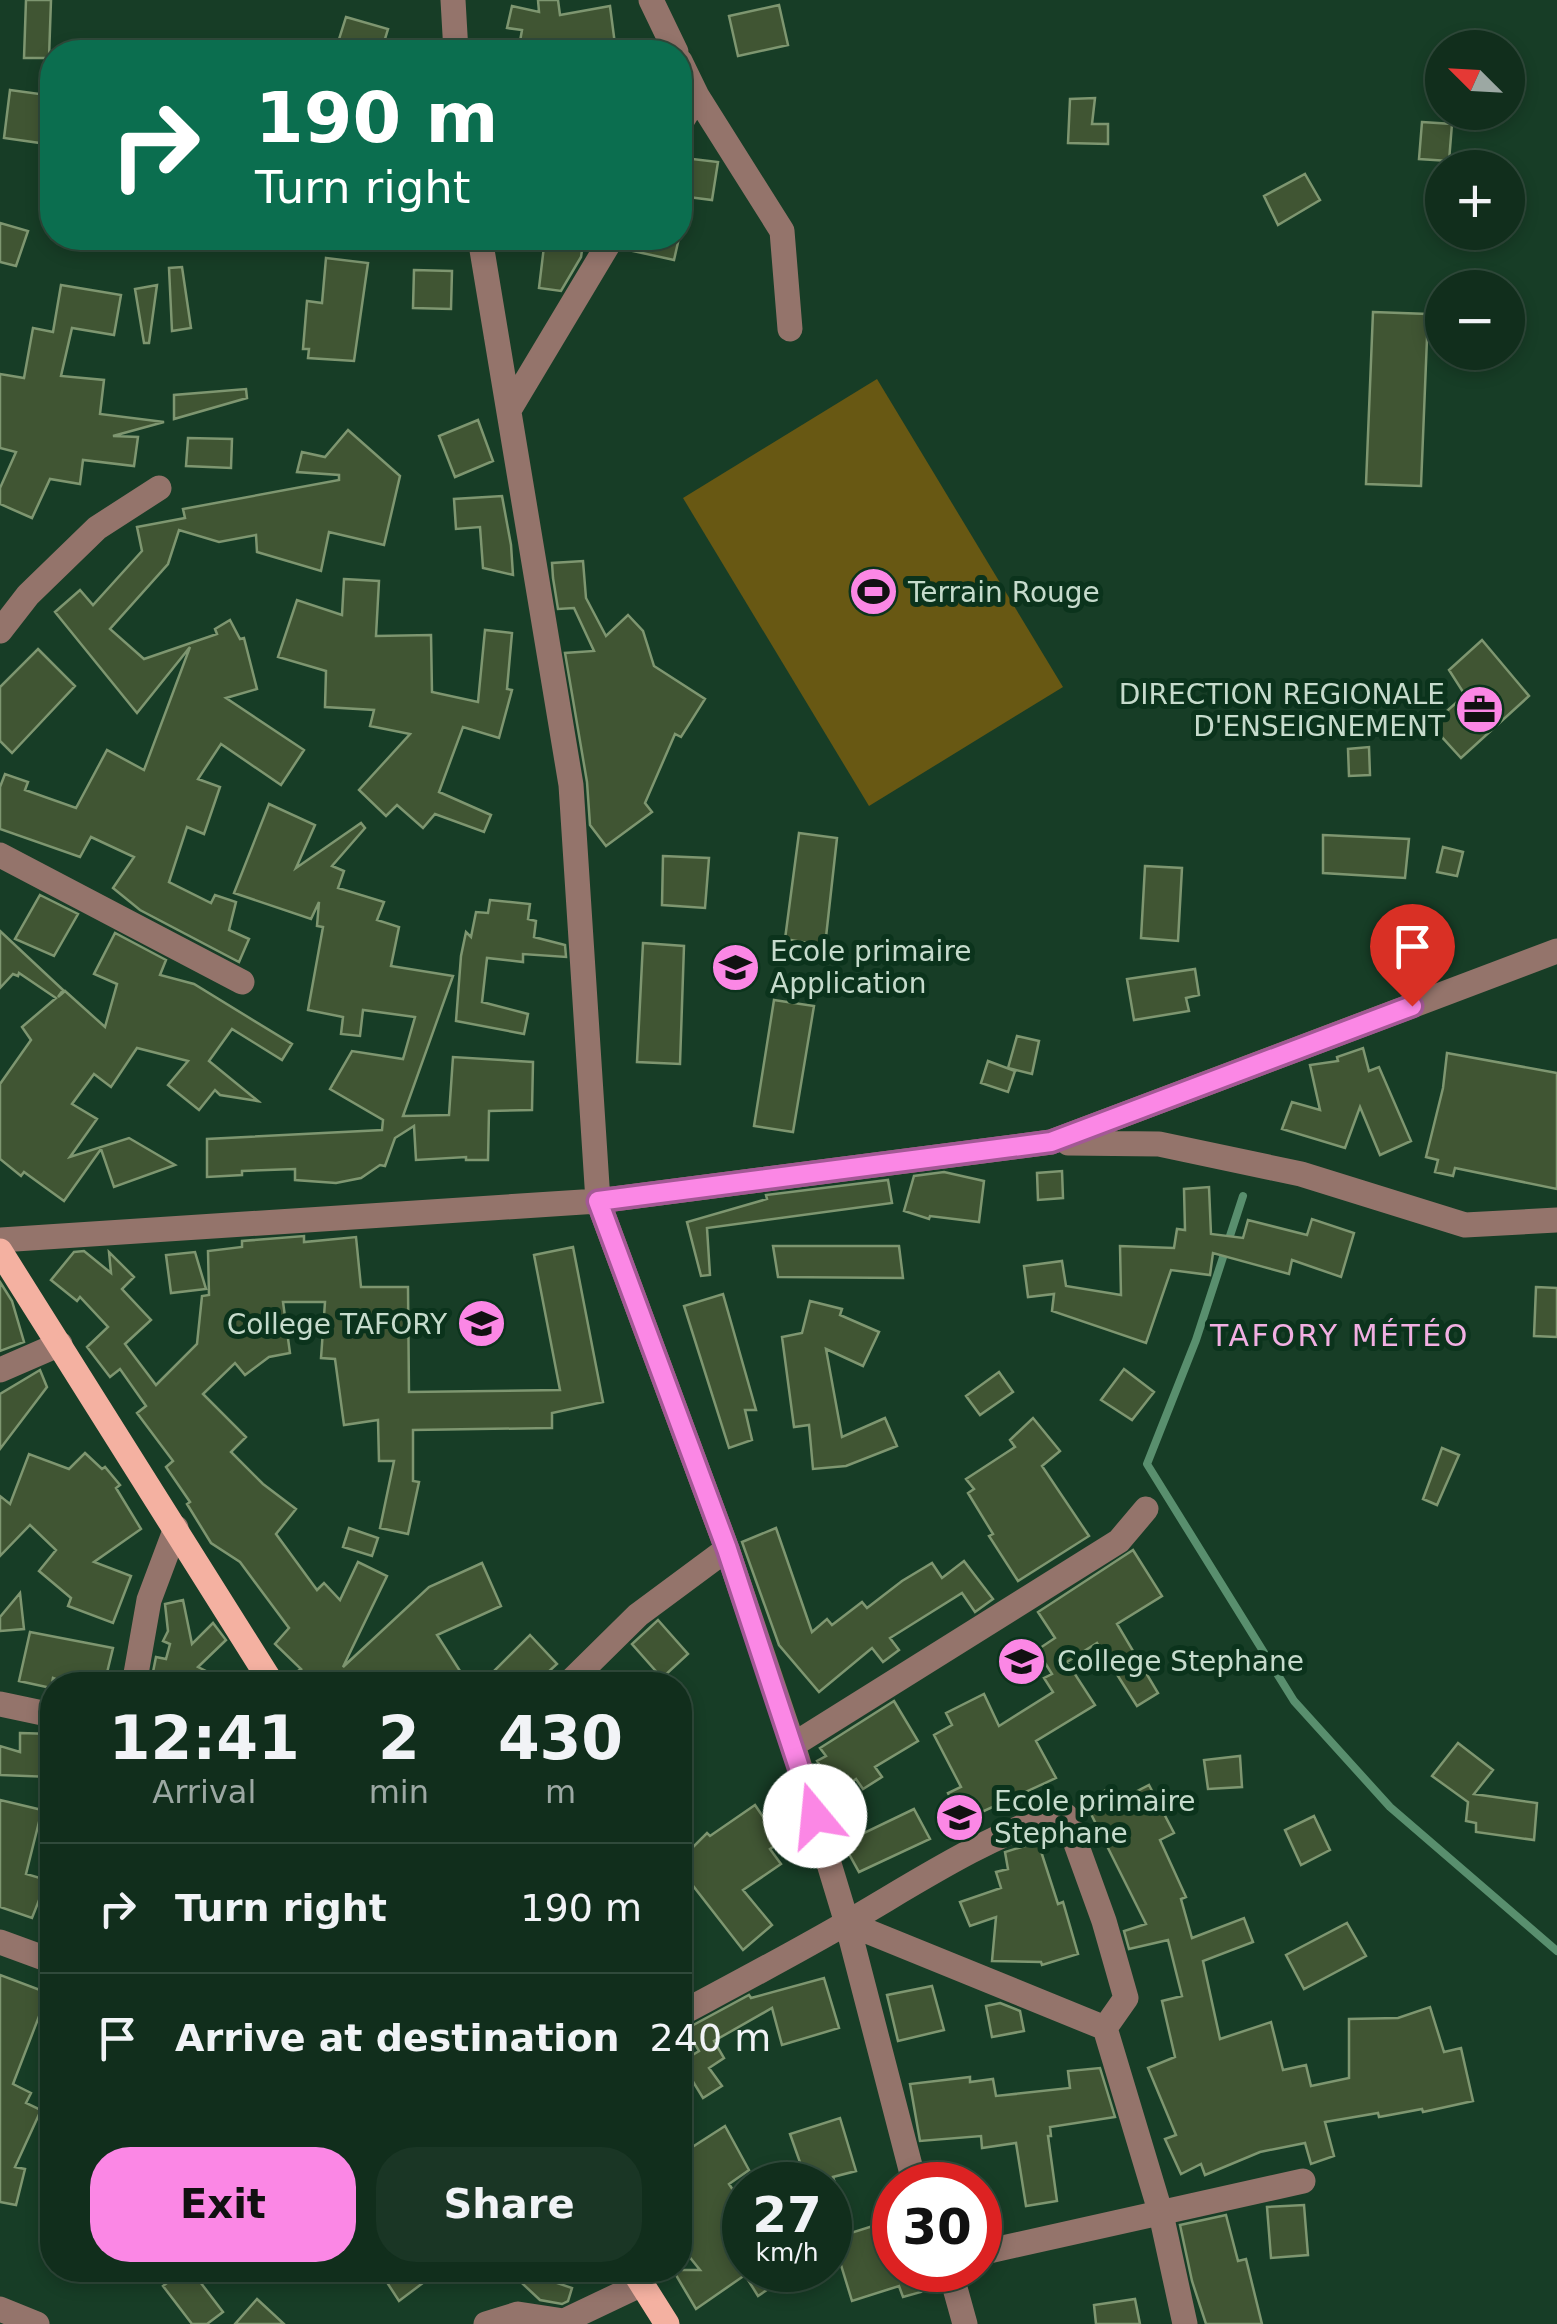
<!DOCTYPE html>
<html lang="en">
<head>
<meta charset="utf-8">
<style>
	body { margin:0; font-family:"DejaVu Sans",sans-serif; background:#1a3625; color:#f1f3f6; height:100vh; display:flex; flex-direction:column; font-size:38px; white-space:nowrap }
	* { box-sizing:border-box; margin:0 }
	p { font-size:32px; color:#9ca8a3 }
	.icon { flex:none; width:55px; height:55px; fill:none; stroke:currentColor; stroke-width:2; stroke-linecap:round; stroke-linejoin:round }
	.map { position:relative; flex:1; overflow:hidden }
	.side { position:absolute; left:40px; top:1672px; width:652px; height:610px; display:flex; flex-direction:column; background:#112e1c; border-radius:40px; box-shadow:0 5px 15px #0003,0 0 0 2px #304a3b }
	.side>* { flex:none }
	.banner { position:absolute; left:40px; top:40px; width:652px; height:210px; border-radius:40px; box-shadow:0 5px 15px #0003,0 0 0 2px #304a3b; background:#0b6e4f; color:#fff; overflow:hidden }
	.needle { width:65px; rotate:294deg }
	.controls { position:absolute; left:1425px; top:30px; display:grid; gap:20px }
	.controls a { display:grid; place-items:center; width:100px; height:100px; border-radius:50%; background:#112e1c; box-shadow:0 5px 15px #0003,0 0 0 2px #304a3b; font-size:50px }
	.speed { position:absolute; left:722px; top:2162px; display:flex; gap:20px; font-size:50px; font-weight:700; text-align:center }
	.speed>* { display:grid; place-content:center; width:130px; height:130px; border-radius:50%; background:#112e1c; box-shadow:0 5px 15px #0003,0 0 0 2px #304a3b; line-height:1 }
	.speed small { font-size:25px; font-weight:400 }
	.speed .limit { border:15px solid #d22; background:#fff; color:#111 }
	.pin { position:absolute; display:grid; place-items:center; width:85px; height:85px; color:#fff; margin:-102px -42px; border-radius:50% 50% 50% 0; rotate:-45deg; box-shadow:0 0 10px #0007 }
	.pin .icon { rotate:45deg }
	.me { position:absolute; width:110px; margin:-55px; rotate:343deg; stroke-linejoin:round; filter:drop-shadow(0 0 8px #0008) }
	.turn { display:flex; align-items:center; gap:35px; height:210px; padding:0 50px; font-size:45px }
	.turn .icon { width:130px; height:130px; stroke-width:2.5 }
	.turn b { display:block; font-size:70px; line-height:85px }
	.eta { display:flex; justify-content:space-evenly; align-items:center; height:170px; text-align:center }
	.eta b { font-size:60px; font-weight:700; line-height:70px }
	.action { display:flex; gap:20px; margin-top:auto; padding:20px 50px }
	.action a { flex:1; height:115px; border-radius:40px; background:#fb87e5; color:#111; font-size:40px; font-weight:700; line-height:115px; text-align:center }
	.action a+a { background:#1a3625; color:#f1f3f6 }
	ul { padding:0; list-style:none }
	li { display:flex; align-items:center; gap:30px; height:130px; padding:0 50px; border-top:2px solid #304a3b }
	li div { flex:1 }
	li b { display:block; font-size:38px }
	li em { font-style:normal }
	.map>svg:first-child { display:block }
	.green { fill:#685813 }
	.lines { fill:none; stroke-linecap:round; stroke-linejoin:round }
	.stream { stroke:#598f6e; stroke-width:8 }
	.building { fill:#405533; stroke:#7e9670; stroke-width:2.5 }
	.minor { stroke:#94746b; stroke-width:25 }
	.major { stroke:#f4b1a1; stroke-width:25 }
	.route-casing { stroke:#a35895; stroke-width:25 }
	.route { stroke:#fb87e5; stroke-width:18 }
	.labels { text-anchor:middle; dominant-baseline:central; stroke-width:10; stroke-linejoin:round; paint-order:stroke }
	.poi-label { font-size:28px; fill:#c6dbcc; stroke:#0b331c; text-anchor:start }
	.neighbourhood-label { font-size:30px; letter-spacing:2.5px; fill:#f1afe2; stroke:#0b331c }
</style>
</head>
<body>
<div class="map">
<svg width="1557" height="2324" viewBox="0 0 1557 2324">
	<rect width="100%" height="100%" fill="#173d26"/>
	<!-- green -->
	<path class="green" d="M877 379 1063 687 869 806 683 498Z"/>
	<g class="lines">
		<!-- stream -->
		<path class="stream" d="M1243 1196 1196 1340 1147 1464 1294 1701 1390 1807 1557 1951"/>
	</g>
	<!-- building -->
	<path class="building" d="M26 0H51L49 58H24Z
		M538 0H558L560 15 610 6 616 52H547L519 47 522 30 507 28 512 6 539 12Z
		M779 5 788 45 738 56 729 16Z
		M346 17 388 29 381 52H335Z
		M10 90 47 95 40 143 4 138Z
		M1095 98 1092 124H1108V144L1068 143 1070 99Z
		M1422 122 1452 124 1449 161 1419 159Z
		M684 158 718 162 712 200 680 196Z
		M1305 174 1320 200 1278 225 1264 196Z
		M0 223 28 231 16 266 0 262Z
		M545 238H584L581 257 561 291 539 288Z
		M628 238H679L674 260 624 249Z
		M326 258 368 263 354 361 308 358 309 349H303L307 301 322 303Z
		M182 267 191 328 172 331 169 268Z
		M414 270 452 271 451 309 413 308Z
		M61 285 121 295 114 335 72 328 61 376 104 380 100 414 164 422 113 436 138 437 134 466 83 460 80 484 50 479 32 518 0 504V488L16 452 0 448V374L24 378 33 328 53 332Z
		M157 285 149 343H144L135 289Z
		M1373 312 1428 314 1421 486 1366 484Z
		M246 389 247 398 174 419V395Z
		M478 420 493 461 455 477 439 436Z
		M348 430 400 476 384 545 329 532 321 571 257 552 256 535 219 542 179 530 168 564 110 629 144 659 217 634 215 629 230 620 240 639 244 638 257 689 226 698 304 750 281 785 221 744 198 779 220 787 204 834 187 827 169 882 211 903 215 895 236 902 229 930 249 939 239 962 140 910 113 888 134 857 91 837 80 857 0 829V787L5 774 28 782 25 790 76 808 107 750 144 770 190 647 137 713 55 612 80 590 93 605 142 551 137 527 185 518 183 509 339 480V475L297 472 302 452 325 457Z
		M188 438 232 439 231 468 186 466Z
		M502 496 511 545 513 575 483 568 480 527 456 529 454 499Z
		M583 561 586 598 606 636 628 615 643 631 654 666 705 699 681 737 675 734 645 803 652 812 606 846 590 825 587 782 565 653 594 651 574 608 558 609 553 578 552 563Z
		M344 579 379 581 376 636 431 635 432 692 478 702 485 630 512 633 507 689 512 690 499 738 463 727 439 792 491 815 484 832 435 814 423 828 397 805 386 816 359 790 410 734 370 726 374 710 325 707 326 671 278 657 297 600 342 615Z
		M1482 640 1529 696 1461 758 1431 725 1465 695 1449 670Z
		M38 649 75 686 12 753 0 741V687Z
		M1369 747 1370 775 1349 776 1348 749Z
		M269 804 315 825 296 868 361 823 365 828 332 866 344 871 338 888 384 902 377 920 399 927 391 966 453 976 403 1116 449 1115 453 1057 533 1062 532 1110 489 1111 488 1160H466V1157L416 1160 414 1126 395 1138 385 1166 380 1165 361 1178 336 1183 295 1180V1169L242 1171V1175L207 1177V1139L382 1130 383 1120 330 1089 352 1051 403 1059 415 1017 363 1010 360 1036 341 1034 343 1017 308 1010 323 927 317 926 319 902 311 919 234 893Z
		M799 833 837 838 825 946 785 939Z
		M1323 835 1409 839 1405 878 1323 873Z
		M1443 847 1463 852 1457 876 1437 872Z
		M663 856 709 858 705 908 662 905Z
		M1145 866 1182 868 1178 941 1141 938Z
		M40 895 78 914 54 956 15 939Z
		M490 900 530 904 528 919 536 921 534 937 565 945 566 957 523 954V962L487 958 482 1002 528 1014 524 1034 456 1021 461 956 466 932 471 937 476 912 488 913Z
		M0 931 63 990 58 997 65 991 105 1027 117 984 94 974 115 933 166 960 160 975 194 984 292 1044 282 1060 232 1029 209 1061 258 1101 220 1095 215 1090 199 1110 168 1085 188 1061 137 1048 111 1087 94 1074 72 1104 97 1119 70 1157 129 1138 175 1165 114 1187 101 1149 64 1201 24 1172 21 1176 0 1159V1084L31 1040 22 1027 56 998 19 973 18 976 13 974 0 988Z
		M643 943 684 946 680 1064 637 1062Z
		M1195 969 1199 995 1186 998 1189 1011 1134 1020 1127 979Z
		M774 1000 814 1006 793 1132 754 1126Z
		M1017 1036 1039 1041 1032 1074 1008 1068Z
		M1363 1048 1369 1071 1379 1067 1411 1141 1380 1155 1360 1107 1345 1148 1282 1129 1292 1102 1320 1110 1310 1065 1338 1061 1337 1057Z
		M1447 1053 1557 1073V1189L1455 1168 1453 1176 1435 1172 1438 1160 1426 1157 1443 1088Z
		M988 1061 1015 1071 1008 1092 981 1083Z
		M1062 1171 1063 1198 1038 1200 1037 1173Z
		M944 1172 984 1181 979 1222 930 1216 929 1219 904 1211 914 1176Z
		M888 1180 892 1203 707 1228 710 1275 701 1276 687 1222 767 1199 766 1195Z
		M1209 1187 1211 1234 1243 1238 1248 1220 1307 1235 1312 1219 1354 1233 1341 1277 1292 1260 1289 1274 1213 1253 1210 1275 1171 1270 1146 1343 1052 1311 1054 1294 1028 1297 1024 1266 1062 1261 1066 1286 1121 1295 1120 1246 1174 1248 1177 1229 1185 1230 1184 1189Z
		M304 1236V1242L356 1237 361 1287H408L409 1392 560 1390 534 1255 573 1247 603 1402 552 1413V1428L413 1430V1481L419 1482 408 1534 380 1528 394 1461H379L378 1420 344 1425 335 1359 321 1358 325 1302H283L290 1353 269 1357 245 1375 235 1363 203 1394 246 1437 231 1452 263 1484 296 1509 276 1534 317 1590 324 1583 340 1600 358 1562 387 1576 343 1667 429 1587 482 1563 501 1606 437 1635 469 1685H289L287 1678 301 1669 275 1644 289 1628 240 1562 211 1543 187 1504 190 1502 166 1467 173 1461 137 1413 146 1406 120 1369 110 1377 87 1347 108 1327 80 1297 77 1301 51 1280 74 1252 84 1251 111 1273 109 1252 134 1277 122 1289 151 1320 125 1344 156 1385 197 1344 202 1296 209 1295 208 1251 242 1247V1241Z
		M773 1246H899L903 1278 778 1277Z
		M195 1252 206 1289 171 1293 166 1255Z
		M0 1282 12 1301 24 1342 0 1351Z
		M1536 1287 1557 1288V1337L1534 1336Z
		M723 1294 756 1410H745L752 1440 729 1448 684 1306Z
		M810 1301 842 1309 840 1315 879 1332 863 1366 826 1349 842 1437 885 1418 897 1446 846 1466 813 1469 809 1425 794 1427 782 1337 802 1333Z
		M1124 1369 1154 1392 1132 1420 1101 1400Z
		M40 1370 47 1387 0 1449V1394Z
		M999 1372 1013 1392 980 1415 966 1396Z
		M1033 1418 1060 1451 1042 1466 1089 1536 1018 1581 989 1536 993 1534 968 1493 974 1489 966 1479 1015 1447 1010 1440Z
		M1442 1448 1459 1455 1437 1505 1423 1499Z
		M85 1453 102 1469 105 1467 120 1485 116 1488 141 1529 94 1562 131 1576 113 1623 68 1606 71 1598 39 1571 56 1550 30 1525 0 1556V1496L10 1504 29 1454 69 1469Z
		M349 1528 378 1538 372 1556 343 1547Z
		M776 1528 812 1632 827 1619 832 1625 862 1602 867 1608 902 1581 932 1563 942 1578 964 1561 993 1599 975 1612 962 1593 890 1638 899 1650 883 1662 872 1648 819 1692 779 1645 742 1542Z
		M1133 1550 1162 1596 1117 1624 1158 1693 1137 1706 1097 1643 1067 1662 1095 1705 1036 1741 1056 1778 962 1821 948 1793 961 1787 934 1735 952 1725 946 1713 984 1694 999 1726 1053 1692 1044 1678 1052 1674 1037 1650 1055 1638 1038 1612Z
		M20 1593 24 1629 0 1631V1617Z
		M183 1600 192 1644 213 1623 226 1640 198 1667 206 1671 199 1685H156L151 1682 156 1657 166 1659 170 1644 163 1641 168 1631 165 1604Z
		M658 1620 688 1654 662 1678 632 1644Z
		M30 1632 113 1648 104 1685H72L53 1678 51 1688 19 1681Z
		M530 1635 557 1664 534 1685H480Z
		M894 1701 918 1741 875 1767 882 1777 863 1789 856 1779 844 1787 836 1774 828 1778 817 1761 826 1756 820 1748Z
		M20 1733 52 1734 51 1777 0 1775V1746L20 1752Z
		M1458 1743 1493 1770 1474 1794 1537 1803 1534 1840 1476 1832V1823L1466 1821 1468 1802 1432 1776Z
		M1240 1756 1242 1787 1208 1789 1204 1760Z
		M1149 1785 1174 1833 1160 1840 1186 1897 1181 1899 1192 1938 1244 1918 1253 1942 1203 1961 1220 2039 1271 2022 1283 2070 1306 2065 1311 2086 1349 2078V2019L1398 2018 1430 2007 1444 2052 1461 2048 1473 2101 1423 2112 1422 2109 1379 2117 1378 2113 1325 2122 1334 2156 1311 2164 1305 2143 1260 2152 1205 2175 1201 2164 1181 2174 1165 2139 1176 2135 1148 2068 1175 2057 1162 2001 1182 1996 1168 1940 1129 1949 1124 1931 1146 1924 1088 1808V1801L1109 1788 1116 1802Z
		M0 1800 42 1810 26 1874 47 1880 32 1918 0 1907Z
		M755 1805 780 1842 770 1849 781 1864 743 1890 772 1925 743 1950 680 1869V1860L707 1833 710 1836Z
		M914 1809 930 1839 859 1872 843 1843Z
		M1314 1816 1330 1850 1301 1865 1285 1830Z
		M1038 1842 1058 1904 1063 1902 1078 1954 1042 1965 1041 1962 992 1961 996 1917 970 1926 960 1902 1001 1888 996 1872 1008 1869 1005 1852Z
		M1347 1923 1366 1956 1304 1989 1286 1955Z
		M0 1975 48 1993 13 2084 31 2093 26 2103 41 2110 15 2167 25 2169 16 2205 0 2202Z
		M824 1978 839 2028 782 2045 772 2008 714 2041 724 2058 709 2068 722 2086 703 2098 681 2062 699 2051 686 2029 749 1995 751 1998Z
		M932 1986 944 2030 898 2041 887 1995Z
		M1000 2003 1020 2011 1024 2031 992 2037 986 2006Z
		M1100 2068 1115 2117 1050 2127 1051 2136H1048L1057 2201 1026 2206 1016 2143 982 2148 981 2136 920 2141 910 2084 970 2077V2082L993 2079 996 2096 1070 2088 1068 2071Z
		M840 2118 856 2171 833 2177 851 2233 895 2219V2270H934V2275L917 2280 921 2292 903 2297 899 2286 852 2301 830 2229V2185H808L790 2134Z
		M725 2126 749 2170 729 2184 745 2208V2270H796L758 2296 745 2275 696 2309 673 2270H700L680 2245V2155Z
		M1304 2205 1308 2255 1271 2258 1267 2207Z
		M1226 2215 1238 2261 1246 2259 1262 2324H1206L1192 2281 1180 2225Z
		M184 2270H191L223 2312 207 2324H192L163 2286Z
		M379 2270H440L399 2301Z
		M508 2270H558L548 2280 572 2288 568 2301 562 2304 540 2300Z
		M257 2299 284 2324H235Z
		M1135 2299 1140 2324H1096L1094 2305Z"/>
	<g class="lines">
		<!-- minor -->
		<path class="minor" d="M453 0 456 52
			M651 0 676 52
			M680 61 697 96 782 231 790 329
			M680 124 697 96
			M480 238 571 785 598 1201 727 1549 793 1745 847 1923 915 2185
			M509 410 612 238
			M0 631 28 595 97 528 159 488
			M0 855 242 982
			M1068 1143 1159 1144 1301 1174 1465 1225 1557 1220
			M0 1240 598 1201 1051 1142 1557 951
			M0 1370 60 1344
			M134 1685 149 1600 176 1528
			M567 1685 638 1615 727 1549
			M0 1704 52 1715
			M793 1745 1119 1541 1146 1509
			M847 1923 1105 2028 1161 2214 1185 2324
			M0 1942 52 1961
			M680 2014C736 1984 793 1954 848 1922 917 1882 983 1838 1059 1813L1066 1816 1104 1921 1126 1998 1105 2028
			M980 2253 1303 2181
			M950 2270 965 2324
			M0 2309 37 2324
			M486 2324 518 2314 564 2321 642 2284"/>
		<!-- major -->
		<path class="major" d="M0 1251 273 1685
			M633 2270 667 2324"/>
	</g>
	<g class="lines">
		<defs>
			<path id="route" d="M815 1816 727 1549 598 1201 1051 1142 1412 1006"/>
		</defs>
		<!-- route casing -->
		<use href="#route" class="route-casing"/>
		<!-- route -->
		<use href="#route" class="route"/>
	</g>
	<!-- icons -->
	<defs>
		<symbol id="stadium-disc" viewBox="-11 -11 22 22"><circle r="9.5" fill="#fb87e5" stroke="#0b331c"/><path d="M0-5a6.5 5 0 1 0 0 10a6.5 5 0 1 0 0-10ZM-3.5-1.8h7v3.6h-7Z" fill="#111"/></symbol>
		<symbol id="office-disc" viewBox="-11 -11 22 22"><circle r="9.5" fill="#fb87e5" stroke="#0b331c"/><path d="M-6-3h4V-5.5h4V-3h4V5H-6ZM-1-4.5V-3h2v-1.5ZM-6 0V1H6V0Z" fill="#111"/></symbol>
		<symbol id="school-disc" viewBox="-11 -11 22 22"><circle r="9.5" fill="#fb87e5" stroke="#0b331c"/><path d="M0-5L7-2L0 1L-7-2ZM-4 1L0 2.5L4 1V4Q0 6-4 4Z" fill="#111"/></symbol>
		<symbol id="university-disc" viewBox="-11 -11 22 22"><circle r="9.5" fill="#fb87e5" stroke="#0b331c"/><path d="M0-5L7-2L0 1L-7-2ZM-4 1L0 2.5L4 1V4Q0 6-4 4Z" fill="#111"/></symbol>
	</defs>
	<g fill-rule="evenodd">
		<use href="#stadium-disc" x="846" y="564" width="55" height="55"/>
		<use href="#office-disc" x="1452" y="682" width="55" height="55"/>
		<use href="#school-disc" x="708" y="940" width="55" height="55"/>
		<use href="#university-disc" x="454" y="1296" width="55" height="55"/>
		<use href="#university-disc" x="994" y="1634" width="55" height="55"/>
		<use href="#school-disc" x="932" y="1790" width="55" height="55"/>
	</g>
	<g class="labels">
		<!-- poi labels -->
		<g class="poi-label">
			<text x="908" y="592">Terrain Rouge</text>
			<text x="1445" y="694" text-anchor="end">DIRECTION REGIONALE<tspan x="1445" dy="32">D'ENSEIGNEMENT</tspan></text>
			<text x="770" y="951">Ecole primaire<tspan x="770" dy="32">Application</tspan></text>
			<text x="447" y="1324" text-anchor="end">College TAFORY</text>
			<text x="1057" y="1661">College Stephane</text>
			<text x="994" y="1801">Ecole primaire<tspan x="994" dy="32">Stephane</tspan></text>
		</g>
		<!-- neighbourhood labels -->
		<g class="neighbourhood-label">
			<text x="1340" y="1335">TAFORY MÉTÉO</text>
		</g>
	</g>
</svg>
<div class="controls">
<a><svg class="needle" viewBox="-14 -14 28 28"><path d="M0-13l5 13h-10z" fill="#e53935"/><path d="M0 13l5-13h-10z" fill="#9ca8a3"/></svg></a>
<a>+</a>
<a>−</a>
</div>
<div class="speed"><div>27<small>km/h</small></div><div class="limit">30</div></div>
<div class="pin" style="left:1412px;top:1006px;background:#d93025"><svg class="icon" aria-label="arrive" viewBox="0 0 24 24"><path d="M6 21V4h12l-3 4 3 4H6"/></svg></div>
<svg class="me" style="left:815px;top:1816px" viewBox="-20 -20 40 40"><circle r="19" fill="#fff"/><path d="M0-13L10 11 0 6-10 11z" fill="#fb87e5"/></svg>
<div class="banner">
<div class="turn"><svg class="icon" aria-label="right" viewBox="0 0 24 24"><path d="M7 20v-9h11M14 6l5 5-5 5"/></svg><div><b>190 m</b>Turn right</div></div>
</div>
<section class="side">
<div class="eta">
<div><b>12:41</b><p>Arrival</p></div>
<div><b>2</b><p>min</p></div>
<div><b>430</b><p>m</p></div>
</div>
<ul>
<li><svg class="icon" aria-label="right" viewBox="0 0 24 24"><path d="M7 20v-9h11M14 6l5 5-5 5"/></svg><div><b>Turn right</b></div><em>190 m</em></li>
<li><svg class="icon" aria-label="arrive" viewBox="0 0 24 24"><path d="M6 21V4h12l-3 4 3 4H6"/></svg><div><b>Arrive at destination</b></div><em>240 m</em></li>
</ul>
<div class="action"><a>Exit</a><a>Share</a></div>
</section>
</div>
</body>
</html>
